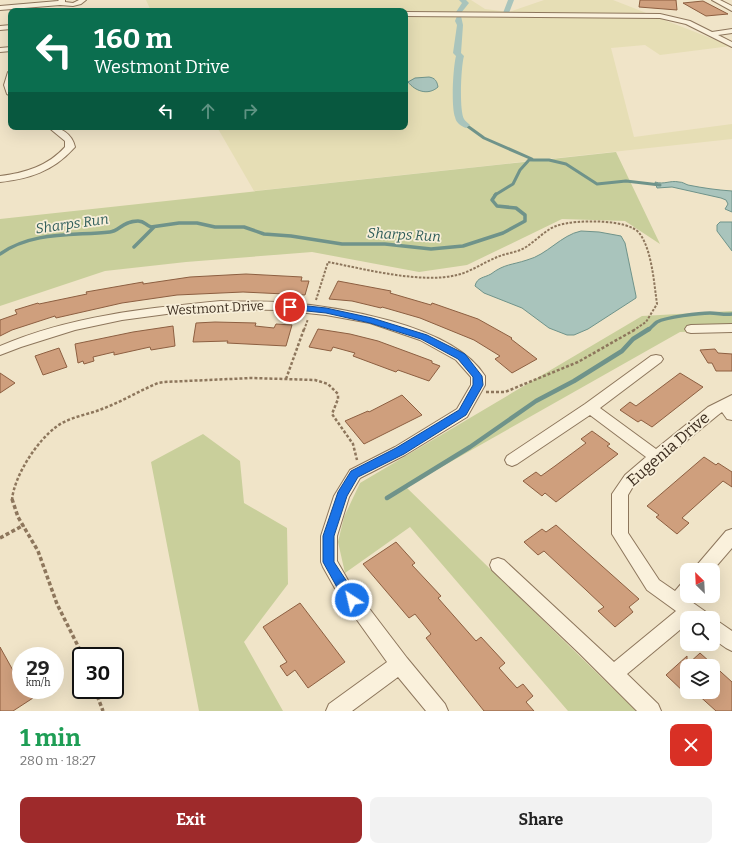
<!DOCTYPE html>
<html lang="en">
<head>
<meta charset="utf-8">
<style>
	body { margin:0; font-family:Bitter,serif; background:#f2f2f2; color:#222; height:100vh; display:flex; flex-direction:column; font-size:15px; white-space:nowrap }
	* { box-sizing:border-box; margin:0 }
	p { font-size:13px; color:#767676 }
	.icon { flex:none; width:22px; height:22px; fill:none; stroke:currentColor; stroke-width:2; stroke-linecap:round; stroke-linejoin:round }
	.map { position:relative; height:711px; overflow:hidden }
	.panel { display:flex; flex-direction:column; background:#fff; flex:1 }
	.panel>* { flex:none }
	.hud { position:absolute; left:8px; top:8px; width:400px; height:122px; border-radius:8px; box-shadow:0 4px 16px #0002; background:#0b6e4f; color:#fff; overflow:hidden }
	.needle { width:26px; rotate:336deg }
	.buttons { position:absolute; left:680px; top:563px; display:grid; gap:8px }
	.buttons a { display:grid; place-items:center; width:40px; height:40px; border-radius:8px; background:#fff; box-shadow:0 4px 16px #0002; font-size:20px }
	.speed { position:absolute; left:12px; top:647px; display:flex; gap:8px; font-size:20px; font-weight:700; text-align:center }
	.speed>* { display:grid; place-content:center; width:52px; height:52px; border-radius:50%; background:#fff; box-shadow:0 4px 16px #0002; line-height:1 }
	.speed small { font-size:10px; font-weight:400 }
	.speed .limit { border:2px solid #111; border-radius:6px; background:#fff; color:#111 }
	.pin { position:absolute; display:grid; place-items:center; width:34px; height:34px; color:#fff; margin:-17px; border:2px solid #fff; border-radius:50%; box-shadow:0 1px 4px #0007 }
	.me { position:absolute; width:44px; margin:-22px; rotate:325deg; stroke-linejoin:round; filter:drop-shadow(0 0 3px #0008) }
	.turn { display:flex; align-items:center; gap:14px; height:84px; padding:0 20px; font-size:18px }
	.turn .icon { width:52px; height:52px; stroke-width:2.5 }
	.turn b { display:block; font-size:28px; line-height:34px }
	.lanes { display:flex; align-items:center; height:38px; padding:0 20px; background:#0003; justify-content:center; gap:20px; direction:ltr }
	.lanes .off { opacity:.35 }
	.round { display:grid; place-items:center; flex:none; width:42px; height:42px; border-radius:8px; background:#f2f2f2 }
	.head { display:flex; align-items:center; justify-content:space-between; height:68px; padding:0 20px }
	h1 { font-size:24px; font-weight:700; line-height:30px; color:#1e9e55 }
	.primary-button { display:flex; gap:8px; margin-top:auto; padding:8px 20px }
	.primary-button a { flex:1; height:46px; border-radius:8px; background:#9e2a2b; color:#fff; font-size:16px; font-weight:700; line-height:46px; text-align:center }
	.primary-button a+a { background:#f2f2f2; color:#222 }
	.map>svg:first-child { display:block }
	.farmland { fill:#e6deb5 }
	.green { fill:#c9cf9b }
	.water { fill:#a9c4bc; stroke:#6f938a }
	.lines { fill:none; stroke-linecap:round; stroke-linejoin:round }
	.stream-far2 { stroke:#6f938a; stroke-width:3 }
	.stream-far1 { stroke:#6f938a; stroke-width:3.5 }
	.stream { stroke:#6f938a; stroke-width:4.5 }
	.canal { fill:#a9c4bc; fill-rule:evenodd }
	.building { fill:#cf9f7d; stroke:#8d5f41 }
	.minor-casing { stroke:#8d765c; stroke-width:2 }
	.path-far2 { stroke:#8d765c; stroke-width:2; stroke-dasharray:2.5 1.5; stroke-linecap:butt }
	.path-far1 { stroke:#8d765c; stroke-width:2.5; stroke-dasharray:3 2; stroke-linecap:butt }
	.path { stroke:#8d765c; stroke-width:3.5; stroke-dasharray:4 2.5; stroke-linecap:butt }
	.minor { fill:#faf1dc; fill-rule:evenodd }
	.route { fill:#1a73e8; stroke:#114b97 }
	.labels { text-anchor:middle; dominant-baseline:central; stroke-width:3.5; stroke-linejoin:round; paint-order:stroke }
	.street-label { font-size:13px; fill:#3d2e20; stroke:#f7eed8 }
	.water-label { font-size:14px; font-style:italic; fill:#2f5d5a; stroke:#f7eed8 }
	.near-street-label { font-size:16px; fill:#3d2e20; stroke:#f7eed8 }
</style>
</head>
<body>
<div class="map">
<svg width="732" height="711" viewBox="0 0 732 711">
	<rect width="100%" height="100%" fill="#f0e4c8"/>
	<!-- farmland -->
	<path class="farmland" d="M146 0H471L485 9 509 12 544 0H613L731 46 660 55 645 45 611 48 634 137 732 124V139L254 191 217 127H405V11H151Z"/>
	<!-- green -->
	<path class="green" d="M616 152 660 244 625 221 562 219 467 265 419 272 312 252 186 262 105 271 0 306V219Z
		M732 311V330L680 332 406 487 636 711H568L410 527 345 573 338 542 344 517 360 483 642 316Z
		M203 434 240 461 244 503 287 528 288 584 244 642 283 711H199L151 462Z"/>
	<!-- water -->
	<path class="water" d="M429 77C435 78 437 81 438 87 428 96 415 91 408 82L415 78Z
		M655 182C664 185 670 180 679 182 683 182 685 184 688 185 703 188 717 190 732 191V212L725 209 728 204 726 200 721 198 672 187 657 188Z
		M720 222H732V251L717 231V225Z
		M581 231 599 232 621 236 625 243 636 296V298L588 329 574 335H567L549 328 522 308 484 293 475 286C477 277 484 278 491 274 504 264 512 265 527 260 547 255 561 235 581 231Z"/>
	<g class="lines">
		<!-- stream-far2 -->
		<path class="stream-far2" d="M466 125 484 138 532 159
			M495 195 513 184 520 170 529 160H549L566 164 597 184 626 181 660 185"/>
		<!-- stream-far1 -->
		<path class="stream-far1" d="M134 247 154 227
			M0 254C33 231 72 236 110 232 119 231 123 221 138 221 145 221 145 225 151 227L179 223H197L215 227H244L264 234 291 236 342 244H385L431 249 463 246 503 233 525 221V215L516 208 497 206 492 200 496 194
			M648 330C651 328 654 324 657 322 666 317 700 313 710 313 718 313 724 315 732 314"/>
		<!-- stream -->
		<path class="stream" d="M387 498 470 447 536 401 574 381 622 351 633 339 649 329"/>
		<!-- canal -->
		<path class="canal" d="M459 0H466L469 3 461 13 459 14 456 12 462 3Z
			M508 0H514L509 13 506 15 503 13Z
			M457 16H461L463 25 461 53 464 56C461 66 459 110 464 119 465 121 468 123 470 125L466 128C461 126 456 123 455 117 451 106 453 68 456 56L453 53 457 25 455 21Z"/>
	</g>
	<!-- building -->
	<path class="building" d="M640 0H676L677 10 639 7Z
		M703 1 728 14 706 16 683 3Z
		M246 274 302 277 301 281H309L305 295 243 292 177 295 122 303 56 318 55 316 12 330 0 336V320L17 314 15 310 38 303 39 304 87 294 86 292 143 282V284L190 277Z
		M338 281 391 291 390 293 431 305 432 303 478 319 512 338 511 339 537 359 512 373 495 359 500 356 474 340 420 318 382 307 381 308 352 301 329 299Z
		M215 322 256 323 255 326 274 328 276 324 292 325 286 346 227 343 228 341 193 342 196 323Z
		M173 326 175 346 151 350 150 347 114 355V352L93 357 94 361 84 364 83 361 78 363 75 344 133 332Z
		M318 329 350 334 378 341 432 361V363L440 366 429 381 398 370 396 372 353 356 355 353 333 347 331 351 309 347Z
		M59 348 67 367 43 375 35 356Z
		M715 349 718 353 732 354V371H716L712 363H708L700 350Z
		M0 373 15 383 0 393Z
		M680 373 703 387 652 427 641 420 638 422 620 410 630 402 636 406Z
		M402 395 422 415 364 444 345 421 368 411 369 412Z
		M592 431 610 444 607 446 618 454 556 502 545 493 542 496 523 481 536 472 541 476 555 466 586 443 581 439Z
		M704 457 716 465 718 463 732 472V487L723 481 682 518 689 523 677 534 656 517 659 515 647 506Z
		M556 525 639 599 629 607 633 612 615 627 598 611 604 607 586 590 544 551 538 555 524 542 542 529 546 532Z
		M396 542 415 563 412 565 441 596 438 598 476 641 481 637 505 663 499 668 517 688 523 684 533 696 526 702 534 711H484L426 638 431 634 415 614 409 618 363 564Z
		M300 603 345 662 308 688 295 670 287 676 280 666 287 662 263 627Z
		M0 647 15 674 21 670V690H28L33 698 13 711H0Z
		M700 653 732 682V711H716L695 692H713V666H687V695L666 675 687 656V665Z"/>
	<g class="lines">
		<defs>
			<path id="minor" d="M59 0H65V2L73 3 79 0H86L81 4 73 6 60 5 0 10V6L58 1Z
				M712 0H720L732 6V11Z
				M405 12 660 14 690 21 712 32 732 29V33L718 35 732 42V47L686 24 660 18 405 16Z
				M11 25V29L0 30V26Z
				M11 47V51L0 52V48Z
				M8 72H11V96L7 94 4 85Z
				M48 127C60 127 72 133 75 147L73 149C53 171 29 179 0 182V176C25 173 48 166 65 147V141Z
				M221 301C240 302 260 301 279 302 335 306 453 324 485 376V385L467 417 405 455 360 478 349 497 337 536V561L349 582 407 658 445 704 448 711H426L398 677 352 711H326L329 704 387 662 337 592 323 567 321 562V536L334 496 350 470 395 447 457 409 471 385V377L456 360 420 340 370 323 326 315 278 310 221 309 174 313 122 320 75 330 21 347 0 355V346C70 316 146 308 221 301Z
				M732 324V332L691 333 687 332 685 329 687 326 691 325Z
				M656 355 661 356 663 359 661 362 600 408 656 449 708 407 732 395V420L727 419 722 412 718 415 635 483 628 495V533L659 580 675 591 681 584 687 581V596H692L689 600 706 612 709 618H687V624L627 674 658 704 661 711H637L579 653 492 570 490 565 492 560 498 558 504 560 614 662 676 611 647 590 612 534V494L625 475 646 457 590 415 517 464 512 466 507 464 505 460 507 456 585 404 651 356Z
				M732 529V548L713 570H695L697 565 726 531Z
				M713 620 719 622 732 631V651L726 648 713 639Z"/>
		</defs>
		<!-- minor casing -->
		<use href="#minor" class="minor-casing"/>
		<!-- path-far2 -->
		<path class="path-far2" d="M316 300 328 262C365 269 421 284 457 275 470 272 483 263 495 258 505 253 517 253 526 247 537 240 547 228 559 225 575 220 629 218 640 234 652 251 654 283 657 304L646 322 634 330
			M304 330 308 319"/>
		<!-- path-far1 -->
		<path class="path-far1" d="M286 379 304 329
			M486 392H505L578 362 636 329
			M12 500C14 476 37 441 56 427 69 417 87 415 102 409 121 402 139 391 158 383L164 382 252 378 315 380 328 384 338 394V399L332 414 353 444 357 460"/>
		<!-- path -->
		<path class="path" d="M12 499 18 517 38 551 57 604 83 656
			M0 538 24 525
			M95 690 103 711"/>
		<!-- minor -->
		<use href="#minor" class="minor"/>
	</g>
	<!-- route -->
	<path class="route" d="M290 304 326 308 372 318 427 335 465 354 482 376 483 385 466 415 404 454 358 477 347 496 334 536V562L359 600 357 604 352 606 348 604 339 591 323 562V536L338 492 351 471 396 448 459 410 473 385V377L458 359 421 339 370 323 326 313 287 309 285 307Z"/>
	<g class="labels">
		<!-- street labels -->
		<g class="street-label">
			<text transform="translate(215 308) rotate(-3)">Westmont Drive</text>
		</g>
		<!-- water labels -->
		<g class="water-label">
			<text transform="translate(72 224) rotate(-8)">Sharps Run</text>
			<text transform="translate(404 235) rotate(3)">Sharps Run</text>
		</g>
		<!-- near-street labels -->
		<g class="near-street-label">
			<text transform="translate(668 449) rotate(-41)">Eugenia Drive</text>
		</g>
	</g>
</svg>
<div class="buttons">
<a><svg class="needle" viewBox="-14 -14 28 28"><path d="M0-13l5 13h-10z" fill="#e53935"/><path d="M0 13l5-13h-10z" fill="#767676"/></svg></a>
<a><svg class="icon" aria-label="search" viewBox="0 0 24 24"><circle cx="10" cy="10" r="6"/><path d="M15 15l6 6"/></svg></a>
<a><svg class="icon" aria-label="layers" viewBox="0 0 24 24"><path d="M12 4l9 5-9 5-9-5zM3 14l9 5 9-5"/></svg></a>
</div>
<div class="speed"><div>29<small>km/h</small></div><div class="limit">30</div></div>
<div class="pin" style="left:290px;top:307px;background:#d93025"><svg class="icon" aria-label="arrive" viewBox="0 0 24 24"><path d="M6 21V4h12l-3 4 3 4H6"/></svg></div>
<svg class="me" style="left:352px;top:600px" viewBox="-20 -20 40 40"><circle r="17" fill="#1a73e8" stroke="#fff" stroke-width="3"/><path d="M0-11L8 9 0 5-8 9z" fill="#fff"/></svg>
<div class="hud">
<div class="turn"><svg class="icon" aria-label="left" viewBox="0 0 24 24"><path d="M17 20v-9H6M10 6l-5 5 5 5"/></svg><div><b>160 m</b>Westmont Drive</div></div>
<div class="lanes"><svg class="icon" aria-label="left" viewBox="0 0 24 24"><path d="M17 20v-9H6M10 6l-5 5 5 5"/></svg><svg class="icon off" aria-label="ahead" viewBox="0 0 24 24"><path d="M12 20V5M6 11l6-6 6 6"/></svg><svg class="icon off" aria-label="right" viewBox="0 0 24 24"><path d="M7 20v-9h11M14 6l5 5-5 5"/></svg></div>
</div>
</div>
<section class="panel">
<div class="head"><div><h1>1 min</h1><p>280 m · 18:27</p></div><a class="round" style="background:#d93025;color:#fff"><svg class="icon" aria-label="close" viewBox="0 0 24 24"><path d="M6 6l12 12M18 6L6 18"/></svg></a></div>
<div class="primary-button"><a>Exit</a><a>Share</a></div>
</section>
</body>
</html>
